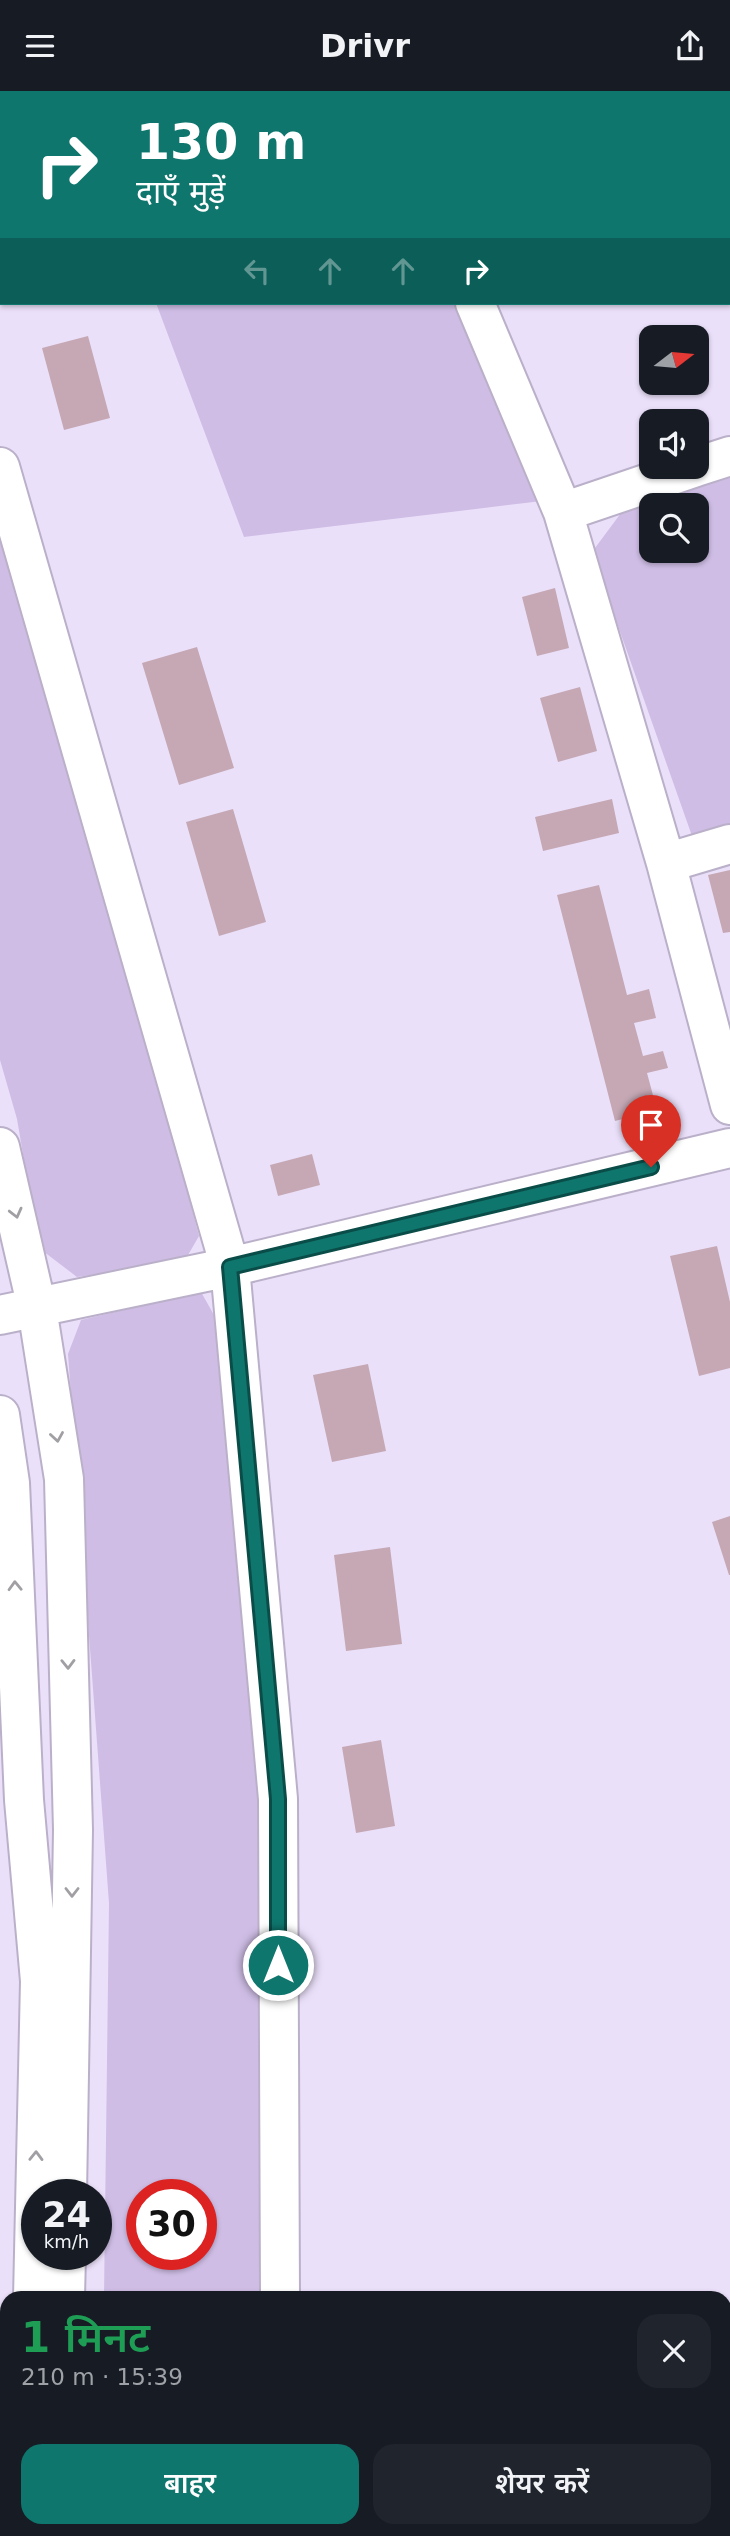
<!DOCTYPE html>
<html lang="hi">
<head>
<meta charset="utf-8">
<style>
	body { margin:0; font-family:"DejaVu Sans","Noto Sans Devanagari",sans-serif; background:#20242c; color:#f1f3f6; height:100vh; display:flex; flex-direction:column; font-size:26px; white-space:nowrap }
	* { box-sizing:border-box; margin:0 }
	p { font-size:23px; color:#9ea1a6 }
	.icon { flex:none; width:38px; height:38px; fill:none; stroke:currentColor; stroke-width:2; stroke-linecap:round; stroke-linejoin:round }
	.map { position:relative; flex:1; overflow:hidden }
	.side { position:absolute; left:0px; top:2200px; width:732px; height:247px; display:flex; flex-direction:column; background:#171b24; border-radius:21px 21px 0 0; box-shadow:0 2px 5px #0004 }
	.side>* { flex:none }
	.hud { position:absolute; left:0px; top:0px; width:732px; height:214px; box-shadow:0 2px 5px #0004; background:#0f766e; color:#fff; overflow:hidden }
	.needle { width:46px; rotate:74deg }
	.tools { position:absolute; left:639px; top:234px; display:grid; gap:14px }
	.tools a { display:grid; place-items:center; width:70px; height:70px; border-radius:14px; background:#171b24; box-shadow:0 2px 5px #0004; font-size:35px }
	.speed { position:absolute; left:21px; top:2088px; display:flex; gap:14px; font-size:35px; font-weight:700; text-align:center }
	.speed>* { display:grid; place-content:center; width:91px; height:91px; border-radius:50%; background:#171b24; box-shadow:0 2px 5px #0004; line-height:1 }
	.speed small { font-size:18px; font-weight:400 }
	.speed .limit { border:10px solid #d22; background:#fff; color:#111 }
	.pin { position:absolute; display:grid; place-items:center; width:60px; height:60px; color:#fff; margin:-72px -30px; border-radius:50% 50% 50% 0; rotate:-45deg; box-shadow:0 0 7px #0007 }
	.pin .icon { rotate:45deg }
	.me { position:absolute; width:77px; margin:-38px; rotate:0deg; stroke-linejoin:round; filter:drop-shadow(0 0 5px #0008) }
	.turn { display:flex; align-items:center; gap:24px; height:147px; padding:0 21px; font-size:32px }
	.turn .icon { width:91px; height:91px; stroke-width:2.5 }
	.turn b { display:block; font-size:49px; line-height:60px }
	.lanes { display:flex; align-items:center; height:66px; padding:0 21px; background:#0003; justify-content:center; gap:35px; direction:ltr }
	.lanes .off { opacity:.35 }
	.round { display:grid; place-items:center; flex:none; width:74px; height:74px; border-radius:21px; background:#20242c }
	.overview { display:flex; align-items:center; justify-content:space-between; height:119px; padding:0 21px }
	h1 { font-size:42px; font-weight:600; line-height:52px; color:#1e9e55 }
	.action { display:flex; gap:14px; margin-top:auto; padding:14px 21px }
	.action a { flex:1; height:80px; border-radius:21px; background:#0f766e; color:#fff; font-size:28px; font-weight:600; line-height:80px; text-align:center }
	.action a+a { background:#20242c; color:#f1f3f6 }
	header { display:flex; justify-content:space-between; align-items:center; height:91px; padding:0 21px; background:#171b24; font-size:32px; font-weight:600 }
	.map>svg:first-child { display:block }
	.green { fill:#cfbde5; fill-rule:evenodd }
	.building { fill:#c5a8b4 }
	.lines { fill:none; stroke-linecap:round; stroke-linejoin:round }
	.minor-casing { stroke:#bbb0c9; stroke-width:42 }
	.minor { stroke:#fff; stroke-width:38 }
	.oneway { stroke:#a19fa3 }
	.route-casing { stroke:#0a4d48; stroke-width:18 }
	.route { stroke:#0f766e; stroke-width:12 }
</style>
</head>
<body>
<header><svg class="icon" aria-label="menu" viewBox="0 0 24 24"><path d="M4 6h16M4 12h16M4 18h16"/></svg>Drivr<svg class="icon" aria-label="share" viewBox="0 0 24 24"><path d="M12 15V3M7 8l5-5 5 5M5 13v7h14v-7"/></svg></header>
<div class="map">
<svg width="730" height="2445" viewBox="0 0 730 2445">
	<rect width="100%" height="100%" fill="#ebe0fa"/>
	<!-- green -->
	<path class="green" d="M156 212H456L542 410 244 446Z
		M730 381V735L692 745 592 461 621 422ZM651 415H696V460H651Z
		M0 405 19 465 199 1145 184 1171 77 1186 39 1157 17 1028 0 969Z
		M201 1201 214 1224 248 1416 266 1678 276 2207H104L109 1812 68 1263 81 1229ZM142 2104H201V2163H142Z"/>
	<!-- building -->
	<path class="building" d="M88 245 110 327 64 339 42 257Z
		M555 497 569 557 537 565 522 506Z
		M197 556 234 677 179 694 142 572Z
		M580 596 597 660 558 671 540 607Z
		M612 708 619 742 543 760 535 726Z
		M233 718 266 831 219 845 186 731Z
		M730 779V841L723 842 708 784Z
		M599 794 627 904 649 898 656 927 634 932 643 965 663 960 668 977 647 982 657 1019 615 1030 557 804Z
		M312 1063 320 1094 278 1105 270 1074Z
		M717 1155 730 1211V1277L699 1285 670 1165Z
		M368 1273 386 1360 332 1371 313 1284Z
		M730 1425V1484H729L712 1431Z
		M390 1456 402 1553 346 1560 334 1464Z
		M381 1649 395 1735 356 1742 342 1656Z"/>
	<g class="lines">
		<defs>
			<path id="minor" d="M340 0 348 2
				M438 2 448 0
				M475 212 563 421 666 772 730 1014
				M0 376 230 1176 278 1708 280 2207
				M696 376 730 365
				M563 421 696 376
				M666 772 730 753
				M0 1056 37 1217 64 1388 73 1739 67 2104
				M0 1224 230 1176 730 1057
				M0 1324 10 1392 24 1709 40 1890 33 2207
				M65 2207 66 2163
				M280 2440V2445
				M27 2445V2440
				M60 2445V2440"/>
		</defs>
		<!-- minor casing -->
		<use href="#minor" class="minor-casing"/>
		<!-- minor -->
		<use href="#minor" class="minor"/>
	</g>
	<!-- one-way arrows -->
	<defs><path id="oneway-chevron" d="M-2-3.5L2.5 0L-2 3.5" fill="none" stroke-width="1.6" stroke-linecap="round" stroke-linejoin="round" transform="scale(1.75)"/></defs>
	<g class="oneway">
		<use href="#oneway-chevron" transform="translate(16 1122) rotate(76)"/>
		<use href="#oneway-chevron" transform="translate(57 1346) rotate(81)"/>
		<use href="#oneway-chevron" transform="translate(15 1495) rotate(-92)"/>
		<use href="#oneway-chevron" transform="translate(68 1573) rotate(89)"/>
		<use href="#oneway-chevron" transform="translate(72 1801) rotate(90)"/>
		<use href="#oneway-chevron" transform="translate(36 2065) rotate(-89)"/>
	</g>
	<g class="lines">
		<defs>
			<path id="route" d="M278 1874V1708L230 1176 651 1076"/>
		</defs>
		<!-- route casing -->
		<use href="#route" class="route-casing"/>
		<!-- route -->
		<use href="#route" class="route"/>
	</g>
</svg>
<div class="tools">
<a><svg class="needle" viewBox="-14 -14 28 28"><path d="M0-13l5 13h-10z" fill="#e53935"/><path d="M0 13l5-13h-10z" fill="#9ea1a6"/></svg></a>
<a><svg class="icon" aria-label="sound" viewBox="0 0 24 24"><path d="M4 9h4l5-4v14l-5-4H4zM17 9q2 3 0 6"/></svg></a>
<a><svg class="icon" aria-label="search" viewBox="0 0 24 24"><circle cx="10" cy="10" r="6"/><path d="M15 15l6 6"/></svg></a>
</div>
<div class="speed"><div>24<small>km/h</small></div><div class="limit">30</div></div>
<div class="pin" style="left:651px;top:1076px;background:#d93025"><svg class="icon" aria-label="arrive" viewBox="0 0 24 24"><path d="M6 21V4h12l-3 4 3 4H6"/></svg></div>
<svg class="me" style="left:278px;top:1874px" viewBox="-20 -20 40 40"><circle r="17" fill="#0f766e" stroke="#fff" stroke-width="3"/><path d="M0-11L8 9 0 5-8 9z" fill="#fff"/></svg>
<div class="hud">
<div class="turn"><svg class="icon" aria-label="right" viewBox="0 0 24 24"><path d="M7 20v-9h11M14 6l5 5-5 5"/></svg><div><b>130 m</b>दाएँ मुड़ें</div></div>
<div class="lanes"><svg class="icon off" aria-label="left" viewBox="0 0 24 24"><path d="M17 20v-9H6M10 6l-5 5 5 5"/></svg><svg class="icon off" aria-label="ahead" viewBox="0 0 24 24"><path d="M12 20V5M6 11l6-6 6 6"/></svg><svg class="icon off" aria-label="ahead" viewBox="0 0 24 24"><path d="M12 20V5M6 11l6-6 6 6"/></svg><svg class="icon" aria-label="right" viewBox="0 0 24 24"><path d="M7 20v-9h11M14 6l5 5-5 5"/></svg></div>
</div>
<section class="side">
<div class="overview"><div><h1>1 मिनट</h1><p>210 m · 15:39</p></div><a class="round"><svg class="icon" aria-label="close" viewBox="0 0 24 24"><path d="M6 6l12 12M18 6L6 18"/></svg></a></div>
<div class="action"><a>बाहर</a><a>शेयर करें</a></div>
</section>
</div>
</body>
</html>
